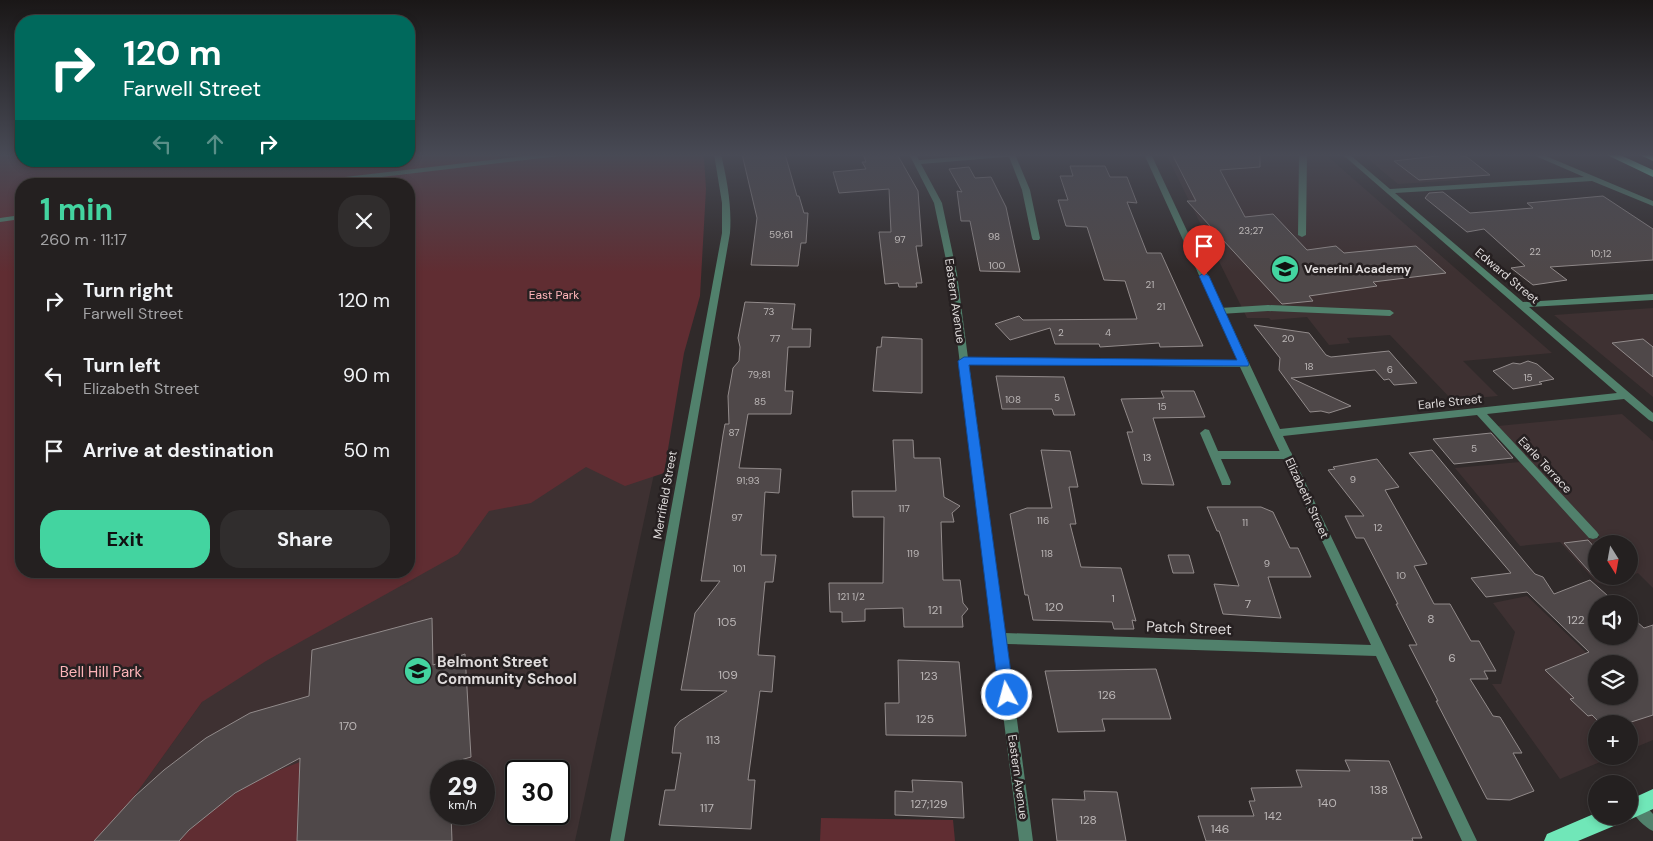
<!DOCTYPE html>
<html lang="en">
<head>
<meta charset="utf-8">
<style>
	body { margin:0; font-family:"DM Sans",sans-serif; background:#302d2d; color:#f1f3f6; height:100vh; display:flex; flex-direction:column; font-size:19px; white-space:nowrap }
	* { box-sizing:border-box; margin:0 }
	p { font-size:16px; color:#a3a3a5 }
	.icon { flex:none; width:28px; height:28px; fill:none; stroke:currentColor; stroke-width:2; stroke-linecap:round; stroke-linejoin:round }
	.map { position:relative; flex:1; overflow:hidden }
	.panel { position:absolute; left:15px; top:178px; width:400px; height:400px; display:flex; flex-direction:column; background:#242020; border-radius:20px; box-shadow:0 2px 8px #0003,0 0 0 1px #413e3e }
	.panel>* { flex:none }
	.guide { position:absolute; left:15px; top:15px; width:400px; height:152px; border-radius:20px; box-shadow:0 2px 8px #0003,0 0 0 1px #413e3e; background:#00695c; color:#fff; overflow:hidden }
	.needle { width:32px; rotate:169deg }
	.controls { position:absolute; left:1588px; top:535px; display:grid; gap:10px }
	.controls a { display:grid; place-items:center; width:50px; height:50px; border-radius:50%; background:#242020; box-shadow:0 2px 8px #0003,0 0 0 1px #413e3e; font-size:25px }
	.speed { position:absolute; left:430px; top:760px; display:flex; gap:10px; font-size:25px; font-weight:700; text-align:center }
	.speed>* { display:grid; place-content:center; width:65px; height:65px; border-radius:50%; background:#242020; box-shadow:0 2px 8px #0003,0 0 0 1px #413e3e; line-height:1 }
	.speed small { font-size:12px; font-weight:400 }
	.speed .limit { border:2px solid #111; border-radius:8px; background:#fff; color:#111 }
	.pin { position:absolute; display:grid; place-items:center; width:42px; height:42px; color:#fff; margin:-51px -21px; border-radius:50% 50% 50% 0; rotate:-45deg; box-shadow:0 0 5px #0007 }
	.pin .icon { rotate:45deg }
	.me { position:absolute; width:55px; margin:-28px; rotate:353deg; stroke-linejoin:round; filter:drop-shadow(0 0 4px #0008) }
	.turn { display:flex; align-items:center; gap:18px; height:105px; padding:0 25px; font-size:22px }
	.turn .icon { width:65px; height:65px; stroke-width:2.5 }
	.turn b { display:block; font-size:35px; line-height:42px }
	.lanes { display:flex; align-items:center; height:48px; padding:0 25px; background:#0003; justify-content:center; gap:25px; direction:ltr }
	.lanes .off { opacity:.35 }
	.round { display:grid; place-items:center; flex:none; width:52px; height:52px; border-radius:20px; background:#302d2d }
	.head { display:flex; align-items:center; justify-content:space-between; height:85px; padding:0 25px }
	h1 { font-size:30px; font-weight:700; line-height:38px; color:#43d4a0 }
	.action { display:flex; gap:10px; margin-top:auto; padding:10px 25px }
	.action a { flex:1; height:58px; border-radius:20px; background:#43d4a0; color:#111; font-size:20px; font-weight:700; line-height:58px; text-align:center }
	.action a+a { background:#302d2d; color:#f1f3f6 }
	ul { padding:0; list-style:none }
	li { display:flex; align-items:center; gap:15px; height:75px; padding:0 25px }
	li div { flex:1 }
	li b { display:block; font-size:19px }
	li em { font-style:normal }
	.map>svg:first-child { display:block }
	.built { fill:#3e3132; fill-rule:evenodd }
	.green { fill:#602d32; fill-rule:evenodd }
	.building { fill:#4f4849; stroke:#928b8b; fill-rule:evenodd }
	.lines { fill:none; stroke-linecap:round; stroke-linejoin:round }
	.service { fill:#51816c; fill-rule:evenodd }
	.minor { fill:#51816c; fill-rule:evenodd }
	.trunk { fill:#70e7b8; fill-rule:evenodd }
	.motorway { fill:#75f8c4; fill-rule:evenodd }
	.route { fill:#1a73e8; stroke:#114b97 }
	.labels { text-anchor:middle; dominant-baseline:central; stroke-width:5; stroke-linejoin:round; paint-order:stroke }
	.number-label { font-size:10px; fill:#bbb6b6 }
	.poi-label { font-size:12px; font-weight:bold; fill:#dfdbdb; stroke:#262021; text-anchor:start }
	.street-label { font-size:12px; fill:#dfdbdb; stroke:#262021 }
	.park-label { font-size:12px; fill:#ffb5b9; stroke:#262021 }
	.near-number-label { font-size:12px; fill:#bbb6b6 }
	.near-street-label { font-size:15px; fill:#dfdbdb; stroke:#262021 }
	.near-poi-label { font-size:15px; font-weight:bold; fill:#dfdbdb; stroke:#262021; text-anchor:start }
	.near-park-label { font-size:15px; fill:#ffb5b9; stroke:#262021 }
</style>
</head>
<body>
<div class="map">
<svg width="1653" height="841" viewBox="0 0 1653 841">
	<rect width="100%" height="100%" fill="#302a2a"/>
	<!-- built -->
	<path class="built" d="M1166 154H1325L1552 353 1463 361 1498 396 1452 400 1390 335 1347 338 1350 343 1329 345 1307 317 1271 320 1269 318H1247Z
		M1362 154H1432L1461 180 1398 184Z
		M1653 308V397L1554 315Z
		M680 353 575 841H102L296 571H409ZM441 771H484V814H441ZM516 771H559V814H516Z
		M1622 414 1653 441V588L1638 573 1608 586 1596 582 1560 542 1520 546 1455 468 1520 462 1590 539 1600 538 1498 426ZM1596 544H1629V576H1596Z
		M1527 596 1598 664H1596V696H1629V693L1653 716V740L1629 750V724H1596V756H1614L1560 779 1492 684H1501L1515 632 1493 603Z"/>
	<!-- green -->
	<path class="green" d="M0 154H21V161H409V154H498L500 159 528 154H700L704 158 706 189 700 296 684 353 664 473 625 486 586 467 531 503 489 511 458 554 266 661 202 702 102 841H0ZM21 184H409V571H21Z
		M300 762 297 841H179C212 805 254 778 300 762Z
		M821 818 953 820 955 841H820Z"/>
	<!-- building -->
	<path class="building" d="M742 154H785L797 196H799L804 213H808L806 243H801L798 266 751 265 757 218Z
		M863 154H897L918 191 922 246H916L922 283H916L917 287H899L898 283 885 284 879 232H891L889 189 839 193 833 172 866 169 862 162H866Z
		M1172 154H1260V167L1220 170 1245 217 1273 214 1307 250 1336 246 1344 253 1416 246 1446 273 1373 282 1377 286 1309 296 1313 301 1282 304 1187 201H1196Z
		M1454 154 1467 157 1490 175 1419 180 1394 161Z
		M1070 166H1105L1110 177H1127L1137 203 1127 202 1147 253H1161L1203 346 1160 347 1159 343 1100 347 1099 344H1055L1050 328 1010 340 995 324 1019 316 1023 320 1137 319 1125 281 1104 280 1087 227 1066 226 1058 200H1068L1060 176H1073Z
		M969 167 975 178 991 177 1006 207 1020 272 980 271 970 221H961L957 191 962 192 949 169Z
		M1443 192 1470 213 1533 208 1527 203 1603 196 1653 229V260L1550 267 1567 280 1533 285 1511 268 1525 266 1484 229 1467 232 1425 198 1429 193Z
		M745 302 795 304 792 329H811L810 347H788L785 391H793L791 414H748L739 468 781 469 779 493 765 492 761 555H776L773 582H765L758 655 775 656 772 692 760 691 748 780H755L751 829 659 825 665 790H675L681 753H672L675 727 680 721 727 691 681 690 695 613 720 581H701L723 435 725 424H729L728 396 733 368 739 361 740 347 738 338Z
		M1254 325 1309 333 1326 355 1331 357 1389 351 1417 383 1394 385 1389 379 1384 380 1375 370 1291 378 1351 406 1329 413 1321 411 1310 412 1279 370 1280 358Z
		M882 337 922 339V393L873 391 877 347H881Z
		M1643 339 1653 347V377L1612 343Z
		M1528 361 1537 364 1554 379 1539 382 1542 384 1513 389 1493 371 1513 363 1520 364Z
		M996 376 1064 377 1075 415H1054L1052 409H1002Z
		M1161 391H1194L1205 417 1153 418 1174 485 1142 484 1127 432H1133L1121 399 1164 398Z
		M1491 433 1513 458 1454 464 1433 439Z
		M893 440H913L914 458H940L944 497 960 506 952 513 954 522H941L943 580H960L963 603 968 609 962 616 963 627H904L903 608 865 609V621L842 622V612H830L829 583H883L884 517H853L852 491H896Z
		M1041 450 1070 451 1078 487H1069L1076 524H1070L1081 567 1121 568 1136 621 1132 620 1134 629H1114L1112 622 1033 620 1028 595H1025L1010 514 1027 508H1052Z
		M1432 450 1528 566 1535 574 1543 577 1554 594 1590 580 1617 604H1596V636H1629V615L1644 628 1653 625V715L1625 724H1601L1592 715 1588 716 1570 699 1574 698 1545 670 1589 652 1527 592 1486 597 1471 578 1511 573 1409 453ZM1596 664H1629V696H1596Z
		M1377 459 1399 487 1385 490 1427 564 1414 566 1434 604H1450L1471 641H1479L1496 671H1484L1488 679H1470L1493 716 1500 717 1522 753H1513L1534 791 1510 800 1487 799 1436 701H1438L1409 645H1417L1396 604H1398L1364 538H1356L1345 516H1364L1328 470 1335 469 1333 467Z
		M1207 507H1261L1273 512 1290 548H1298L1311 577H1268L1281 618 1223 614 1214 584 1239 586 1219 531H1217Z
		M1588 540 1596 549V579L1564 543Z
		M1168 555H1189L1194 573H1173Z
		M432 618 433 665 465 654 471 757 450 763V771H441V814H451L452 841H297L300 758 235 793 189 830 179 841H94L135 796 164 770 206 738 250 713 309 696 312 650Z
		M898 660 959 662 966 736 886 735 885 703H899Z
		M1156 669 1171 719H1102L1105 731 1058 732 1045 671Z
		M1345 760 1389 761 1422 838H1412L1413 841H1206L1198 816H1254L1249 801H1255L1251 788 1302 787 1296 770 1350 771Z
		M912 780 962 782 964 818 895 815V791L913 792Z
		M1084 791 1117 792 1126 841H1057L1052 799 1085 800Z"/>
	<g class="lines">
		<!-- service -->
		<path class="service" d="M1008 154H1015L1030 190 1040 238 1039 240H1033L1032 238 1022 190Z
			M1299 154H1307L1306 235 1302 237 1298 235Z
			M1268 305 1390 310 1394 313 1390 316 1268 311 1220 314 1216 311 1220 308Z
			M1205 429 1209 430 1218 451H1287L1291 452 1292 455 1291 458 1287 459H1221L1231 482 1230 485H1222L1221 482 1200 433Z
			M1637 800 1642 802 1653 814V831C1644 827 1634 816 1630 807L1632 802Z"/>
		<!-- minor -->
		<path class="minor" d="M542 154H563L559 156 323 184H298L302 182Z
			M714 154H721C727 180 732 206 730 233L624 841H610L722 233V203Z
			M909 154H915L919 160 991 154H1020L1016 156 921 164 942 203 957 274 968 358 1238 361 1144 154H1151L1280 429 1617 393 1342 154H1349L1390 189 1584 177 1531 154H1541L1653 201V206L1592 181 1395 193 1523 302 1653 294V300L1529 307 1653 413V422L1649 420 1624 399 1487 414 1597 532 1599 535 1597 538 1593 539 1589 538 1477 415 1283 436 1477 841H1462L1376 656 1007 644 1033 841H1019L994 642 992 638 993 635 949 274 934 203ZM969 364 1240 367 1371 645 1005 633Z
			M21 215V219L0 222V218Z"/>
		<!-- trunk -->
		<path class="trunk" d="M1653 789V809L1629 820 1623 817 1621 823 1578 841H1544L1547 834 1596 813V816H1629V800Z"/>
		<!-- motorway -->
		<path class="motorway" d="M1605 154H1618L1653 170V177Z
			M1638 154H1653V161Z"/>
	</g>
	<!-- sky -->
	<linearGradient id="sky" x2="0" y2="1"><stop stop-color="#1a1717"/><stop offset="0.57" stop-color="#484a55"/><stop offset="1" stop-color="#484a55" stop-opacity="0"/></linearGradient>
	<rect width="1653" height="272" fill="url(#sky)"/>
	<!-- route -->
	<path class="route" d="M1204 273 1209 276 1249 364 1248 366 969 365 1014 695 1012 699 1007 701 1001 699 999 695 958 361 964 357 1237 360 1199 276Z"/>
	<!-- icons -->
	<defs>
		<symbol id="school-disc" viewBox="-11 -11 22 22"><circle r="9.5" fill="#43d4a0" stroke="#262021"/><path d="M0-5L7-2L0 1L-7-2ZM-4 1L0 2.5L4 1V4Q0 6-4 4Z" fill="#111"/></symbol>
	</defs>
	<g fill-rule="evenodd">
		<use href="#school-disc" x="1269" y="253" width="32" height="32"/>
		<use href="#school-disc" x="402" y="655" width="32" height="32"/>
	</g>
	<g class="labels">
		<!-- number labels -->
		<g class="number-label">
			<text x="1251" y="230">23;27</text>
			<text x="781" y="234">59;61</text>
			<text x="994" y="236">98</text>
			<text x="900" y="239">97</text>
			<text x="1535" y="251">22</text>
			<text x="1601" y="253">10;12</text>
			<text x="997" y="265">100</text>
			<text x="1150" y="284">21</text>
			<text x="1161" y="306">21</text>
			<text x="769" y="311">73</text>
			<text x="1061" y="332">2</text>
			<text x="1108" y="332">4</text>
			<text x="775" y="338">77</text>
			<text x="1288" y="338">20</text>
			<text x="1309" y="366">18</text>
			<text x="1390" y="369">6</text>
			<text x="759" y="374">79;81</text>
			<text x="1528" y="377">15</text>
			<text x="1057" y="397">5</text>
			<text x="1013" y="399">108</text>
			<text x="760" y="401">85</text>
			<text x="1162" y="406">15</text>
			<text x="734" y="432">87</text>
			<text x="1474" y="448">5</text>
			<text x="1147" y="457">13</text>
			<text x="1353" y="479">9</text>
			<text x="748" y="480">91;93</text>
			<text x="904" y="508">117</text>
			<text x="737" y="517">97</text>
			<text x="1043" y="520">116</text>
			<text x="1245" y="522">11</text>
			<text x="1378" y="527">12</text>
			<text x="913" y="553">119</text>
			<text x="1047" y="553">118</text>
			<text x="1267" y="563">9</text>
			<text x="739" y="568">101</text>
			<text x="1401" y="575">10</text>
			<text x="851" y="596">121 1/2</text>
			<text x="1113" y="598">1</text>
		</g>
		<!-- poi labels -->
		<g class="poi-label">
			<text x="1304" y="269">Venerini Academy</text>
		</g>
		<!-- street labels -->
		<g class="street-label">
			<text transform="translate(1507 276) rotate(40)">Edward Street</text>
			<text transform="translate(955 301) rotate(82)">Eastern Avenue</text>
			<text transform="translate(1450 402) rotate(-6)">Earle Street</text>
			<text transform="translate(1545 465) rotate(47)">Earle Terrace</text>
			<text transform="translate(665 495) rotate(-80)">Merrifield Street</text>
			<text transform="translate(1307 498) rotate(65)">Elizabeth Street</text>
			<text transform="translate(1018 777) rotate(82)">Eastern Avenue</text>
		</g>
		<!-- park labels -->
		<g class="park-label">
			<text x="554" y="295">East Park</text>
		</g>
		<!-- near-number labels -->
		<g class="near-number-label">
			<text x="1248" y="604">7</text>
			<text x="1054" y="607">120</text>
			<text x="935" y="610">121</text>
			<text x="1431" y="619">8</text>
			<text x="1576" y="620">122</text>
			<text x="727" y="622">105</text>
			<text x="1452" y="658">6</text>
			<text x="728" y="675">109</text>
			<text x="929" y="676">123</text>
			<text x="1107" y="695">126</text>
			<text x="925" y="719">125</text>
			<text x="348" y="726">170</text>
			<text x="713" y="740">113</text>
			<text x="1379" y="790">138</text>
			<text x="1327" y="803">140</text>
			<text x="929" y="804">127;129</text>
			<text x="707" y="808">117</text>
			<text x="1273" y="816">142</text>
			<text x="1088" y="820">128</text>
			<text x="1220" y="829">146</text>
		</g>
		<!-- near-street labels -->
		<g class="near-street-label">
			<text transform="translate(1189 628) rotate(2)">Patch Street</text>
		</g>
		<!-- near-poi labels -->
		<g class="near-poi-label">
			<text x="437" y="662">Belmont Street<tspan x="437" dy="17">Community School</tspan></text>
		</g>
		<!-- near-park labels -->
		<g class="near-park-label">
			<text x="101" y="672">Bell Hill Park</text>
		</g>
	</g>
</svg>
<div class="controls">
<a><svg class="needle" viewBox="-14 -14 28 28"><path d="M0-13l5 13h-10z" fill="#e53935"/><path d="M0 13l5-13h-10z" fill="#a3a3a5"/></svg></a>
<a><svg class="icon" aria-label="sound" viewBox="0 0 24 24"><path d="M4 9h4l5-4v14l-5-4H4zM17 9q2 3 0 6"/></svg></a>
<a><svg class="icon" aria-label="layers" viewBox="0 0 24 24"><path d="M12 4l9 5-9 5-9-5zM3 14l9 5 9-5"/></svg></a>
<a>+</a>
<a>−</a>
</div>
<div class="speed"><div>29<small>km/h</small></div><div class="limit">30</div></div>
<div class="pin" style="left:1204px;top:276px;background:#d93025"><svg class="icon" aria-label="arrive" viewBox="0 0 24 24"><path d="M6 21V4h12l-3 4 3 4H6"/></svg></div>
<svg class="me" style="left:1007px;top:695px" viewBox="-20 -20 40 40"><circle r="17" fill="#1a73e8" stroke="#fff" stroke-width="3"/><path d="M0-11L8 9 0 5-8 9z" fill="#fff"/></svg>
<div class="guide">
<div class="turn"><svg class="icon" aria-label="right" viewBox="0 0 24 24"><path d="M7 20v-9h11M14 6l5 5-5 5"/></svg><div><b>120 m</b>Farwell Street</div></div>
<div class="lanes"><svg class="icon off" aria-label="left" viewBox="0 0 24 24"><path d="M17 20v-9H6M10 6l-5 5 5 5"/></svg><svg class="icon off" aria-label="ahead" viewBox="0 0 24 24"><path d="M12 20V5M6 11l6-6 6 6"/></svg><svg class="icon" aria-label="right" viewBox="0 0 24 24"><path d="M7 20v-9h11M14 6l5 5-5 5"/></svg></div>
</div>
<section class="panel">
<div class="head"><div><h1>1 min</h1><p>260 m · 11:17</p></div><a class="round"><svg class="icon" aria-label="close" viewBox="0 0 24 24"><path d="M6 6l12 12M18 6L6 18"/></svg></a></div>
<ul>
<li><svg class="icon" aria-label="right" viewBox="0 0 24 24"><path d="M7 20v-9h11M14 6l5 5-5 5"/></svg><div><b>Turn right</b><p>Farwell Street</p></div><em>120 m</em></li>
<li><svg class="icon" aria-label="left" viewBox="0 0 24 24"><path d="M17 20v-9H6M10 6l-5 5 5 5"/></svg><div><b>Turn left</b><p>Elizabeth Street</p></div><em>90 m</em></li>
<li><svg class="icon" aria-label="arrive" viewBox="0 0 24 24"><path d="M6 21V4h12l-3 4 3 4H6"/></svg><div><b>Arrive at destination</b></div><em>50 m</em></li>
</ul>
<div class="action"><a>Exit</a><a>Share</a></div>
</section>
</div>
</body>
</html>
